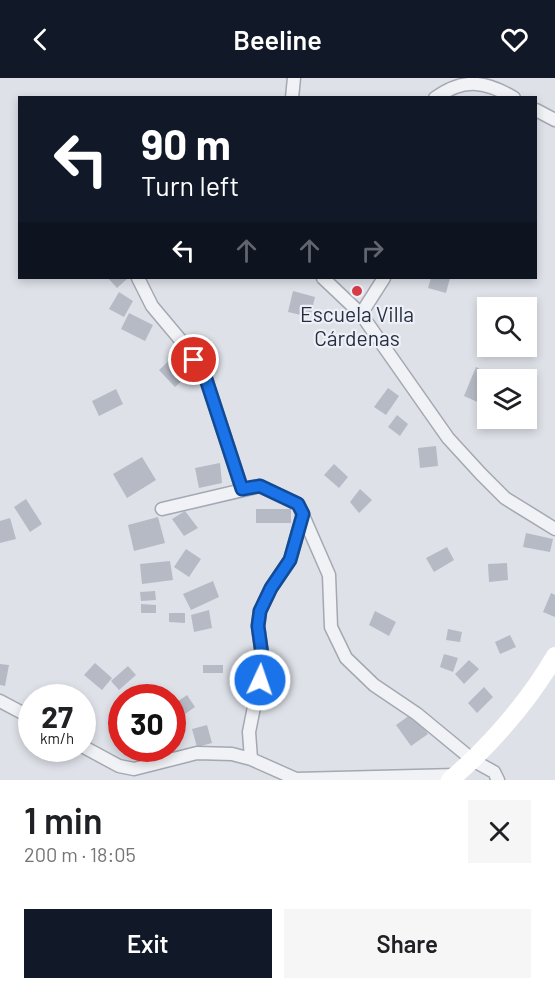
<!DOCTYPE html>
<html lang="en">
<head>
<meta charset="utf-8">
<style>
	body { margin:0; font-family:Barlow,sans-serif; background:#f6f6f6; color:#202124; height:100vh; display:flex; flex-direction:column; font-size:22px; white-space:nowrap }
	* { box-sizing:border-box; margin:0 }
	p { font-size:20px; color:#757577 }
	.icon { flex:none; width:33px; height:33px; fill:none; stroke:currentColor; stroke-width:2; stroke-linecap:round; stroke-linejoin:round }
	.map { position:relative; height:702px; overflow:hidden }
	.drawer { display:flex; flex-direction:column; background:#fff; flex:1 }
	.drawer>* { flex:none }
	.guide { position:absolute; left:18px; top:18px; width:519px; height:183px; border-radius:0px; box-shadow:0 3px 9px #0003; background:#111827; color:#fff; overflow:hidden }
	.fabs { position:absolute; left:477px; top:219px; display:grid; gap:12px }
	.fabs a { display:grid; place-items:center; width:60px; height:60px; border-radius:0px; background:#fff; box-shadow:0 3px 9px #0003; font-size:30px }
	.speed { position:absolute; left:18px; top:606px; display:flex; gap:12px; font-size:30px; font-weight:700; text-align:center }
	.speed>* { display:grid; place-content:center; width:78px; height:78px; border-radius:50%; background:#fff; box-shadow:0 3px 9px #0003; line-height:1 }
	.speed small { font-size:15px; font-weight:400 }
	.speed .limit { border:9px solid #d22; background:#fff; color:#111 }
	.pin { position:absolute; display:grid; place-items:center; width:51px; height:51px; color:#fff; margin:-26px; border:3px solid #fff; border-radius:50%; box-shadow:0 2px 6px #0007 }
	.me { position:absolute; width:66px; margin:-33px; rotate:3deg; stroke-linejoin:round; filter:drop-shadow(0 0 4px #0008) }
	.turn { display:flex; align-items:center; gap:21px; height:126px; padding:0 24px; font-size:27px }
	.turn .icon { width:78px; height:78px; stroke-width:2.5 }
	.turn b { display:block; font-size:42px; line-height:51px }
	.lanes { display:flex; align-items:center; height:57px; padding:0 24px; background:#0003; justify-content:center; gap:30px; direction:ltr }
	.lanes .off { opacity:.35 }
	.round { display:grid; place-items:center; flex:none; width:63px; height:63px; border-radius:0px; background:#f6f6f6 }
	.head { display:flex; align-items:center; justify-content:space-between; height:102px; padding:0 24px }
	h1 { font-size:36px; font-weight:600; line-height:45px }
	.button { display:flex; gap:12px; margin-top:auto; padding:12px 24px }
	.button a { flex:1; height:69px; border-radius:0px; background:#111827; color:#fff; font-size:24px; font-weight:600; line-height:69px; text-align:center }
	.button a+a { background:#f6f6f6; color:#202124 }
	header { display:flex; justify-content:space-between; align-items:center; height:78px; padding:0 24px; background:#111827; color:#fff; font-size:27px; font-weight:600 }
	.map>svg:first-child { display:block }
	.building { fill:#b5bac5 }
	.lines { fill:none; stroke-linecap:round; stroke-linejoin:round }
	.street-casing { stroke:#a3a8b2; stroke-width:15 }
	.street { stroke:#f1f2f6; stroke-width:12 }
	.secondary { stroke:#fff; stroke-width:18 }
	.route-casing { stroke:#114b97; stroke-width:15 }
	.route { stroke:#1a73e8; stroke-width:10 }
	.poi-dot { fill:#d53c47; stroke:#edf0f6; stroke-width:2 }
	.labels { text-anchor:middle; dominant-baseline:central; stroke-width:4.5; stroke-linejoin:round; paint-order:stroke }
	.poi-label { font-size:21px; fill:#262e40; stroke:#edf0f6 }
</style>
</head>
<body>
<header><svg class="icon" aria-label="back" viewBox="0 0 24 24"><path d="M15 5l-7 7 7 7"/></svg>Beeline<svg class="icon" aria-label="heart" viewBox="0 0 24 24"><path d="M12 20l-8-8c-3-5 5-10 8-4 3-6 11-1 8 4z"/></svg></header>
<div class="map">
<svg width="555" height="702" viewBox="0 0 555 702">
	<rect width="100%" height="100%" fill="#dee1e8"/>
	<!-- building -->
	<path class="building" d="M108 200H128L117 210Z
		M431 200H450L446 215 428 210Z
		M293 213 315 219 310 239 288 234Z
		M119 214 133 223 124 239 109 231Z
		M129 235 153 247 145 263 121 251Z
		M172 280 188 297 175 309 159 292Z
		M476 289 492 297 491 302H488V310L482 326 464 318Z
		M388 310 399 318 386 337 374 329Z
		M116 311 123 326 99 338 92 323Z
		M397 337 408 346 400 358 388 349Z
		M493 340H514L510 349Z
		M436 368 438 388 420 390 418 370Z
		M142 379 156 402 127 420 113 396Z
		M220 385 222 405 199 410 195 390Z
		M334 386 348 399 339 410 324 397Z
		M360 411 372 422 359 435 350 424Z
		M26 421 42 446 30 454 14 429Z
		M256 431H291V445H256Z
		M185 433 198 450 184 458 172 441Z
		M158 439 165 465 134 473 128 447Z
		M10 440 16 461 0 465V443Z
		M526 455 553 461 550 474 523 469Z
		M447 469 454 482 434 494 426 480Z
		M186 471 201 481 189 499 174 489Z
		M170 483 173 502 142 506 140 486Z
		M507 485 508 502 489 504 488 486Z
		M213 503 219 519 191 532 183 516Z
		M155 513 156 522 141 523 140 514Z
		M551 515 555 517V539L543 534Z
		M141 526 156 527V535H141Z
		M209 532 212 550 194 554 191 537Z
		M375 533 396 544 389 558 369 547Z
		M169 535H185V545L169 544Z
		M448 551 462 554 460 564 446 562Z
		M510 557 516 569 500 576 495 564Z
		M444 576 458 580 453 594 440 589Z
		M469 582 479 591 464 606 455 596Z
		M95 585 112 600 102 612 84 597Z
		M0 586 9 587 5 608 0 607Z
		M203 587H223V595H203Z
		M128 588 136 597 119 612 111 603Z
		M484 609 493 619 477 635 468 625Z
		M187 617 195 629 185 636 177 624Z
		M413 635 428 656 411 668 396 647Z
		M207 647 212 665 197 669 192 651Z"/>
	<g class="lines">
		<defs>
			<path id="street" d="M292 20 294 0
				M435 20C463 0 484 2 514 20
				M536 32 555 42
				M138 200 152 228 183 265 205 298 242 411
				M323 200 361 236 448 360 481 396 505 420 555 451
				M361 236 384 200
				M162 431 260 408 298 426 329 497 331 549 346 580 374 607 417 636 474 683 494 694 498 702
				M0 623 32 640
				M82 668 119 688 134 691 197 675 232 676 251 681 296 701 456 697
				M251 681 249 654 263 584 258 548 260 533 271 510 290 482 303 436"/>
		</defs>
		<!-- street casing -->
		<use href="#street" class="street-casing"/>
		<!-- street -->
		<use href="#street" class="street"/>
		<!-- secondary -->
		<path class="secondary" d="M450 702C489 669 529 623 555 578"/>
	</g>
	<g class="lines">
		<defs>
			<path id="route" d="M194 282 205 298 242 411 260 408 298 426 303 436 290 482 271 510 260 533 258 548 263 584 260 602"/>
		</defs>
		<!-- route casing -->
		<use href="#route" class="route-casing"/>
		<!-- route -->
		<use href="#route" class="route"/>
	</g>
	<!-- markers -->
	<circle class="poi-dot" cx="357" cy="213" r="6"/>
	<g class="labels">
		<!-- poi labels -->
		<g class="poi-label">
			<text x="357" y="235">Escuela Villa<tspan x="357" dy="24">Cárdenas</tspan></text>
		</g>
	</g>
</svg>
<div class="fabs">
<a><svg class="icon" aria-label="search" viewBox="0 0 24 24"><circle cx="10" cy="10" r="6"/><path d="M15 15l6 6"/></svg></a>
<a><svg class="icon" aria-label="layers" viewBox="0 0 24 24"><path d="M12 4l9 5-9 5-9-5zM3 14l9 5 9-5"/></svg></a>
</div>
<div class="speed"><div>27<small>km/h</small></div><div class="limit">30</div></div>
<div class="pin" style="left:194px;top:282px;background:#d93025"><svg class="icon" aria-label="arrive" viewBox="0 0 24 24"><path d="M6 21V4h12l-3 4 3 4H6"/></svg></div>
<svg class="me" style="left:260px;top:602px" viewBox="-20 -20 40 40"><circle r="17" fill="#1a73e8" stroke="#fff" stroke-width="3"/><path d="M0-11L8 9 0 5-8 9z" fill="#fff"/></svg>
<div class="guide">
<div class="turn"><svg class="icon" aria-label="left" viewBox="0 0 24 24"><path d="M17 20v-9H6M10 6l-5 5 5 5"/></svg><div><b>90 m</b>Turn left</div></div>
<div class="lanes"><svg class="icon" aria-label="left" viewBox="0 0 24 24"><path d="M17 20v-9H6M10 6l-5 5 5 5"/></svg><svg class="icon off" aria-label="ahead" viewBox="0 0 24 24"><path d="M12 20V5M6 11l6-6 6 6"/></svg><svg class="icon off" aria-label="ahead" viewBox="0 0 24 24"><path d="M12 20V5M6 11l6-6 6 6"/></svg><svg class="icon off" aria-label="right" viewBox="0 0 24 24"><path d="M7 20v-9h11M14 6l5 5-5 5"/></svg></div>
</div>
</div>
<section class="drawer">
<div class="head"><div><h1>1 min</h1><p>200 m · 18:05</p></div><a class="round"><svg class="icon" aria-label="close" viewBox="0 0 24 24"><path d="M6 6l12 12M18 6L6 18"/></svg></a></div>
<div class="button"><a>Exit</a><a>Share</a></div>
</section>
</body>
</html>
